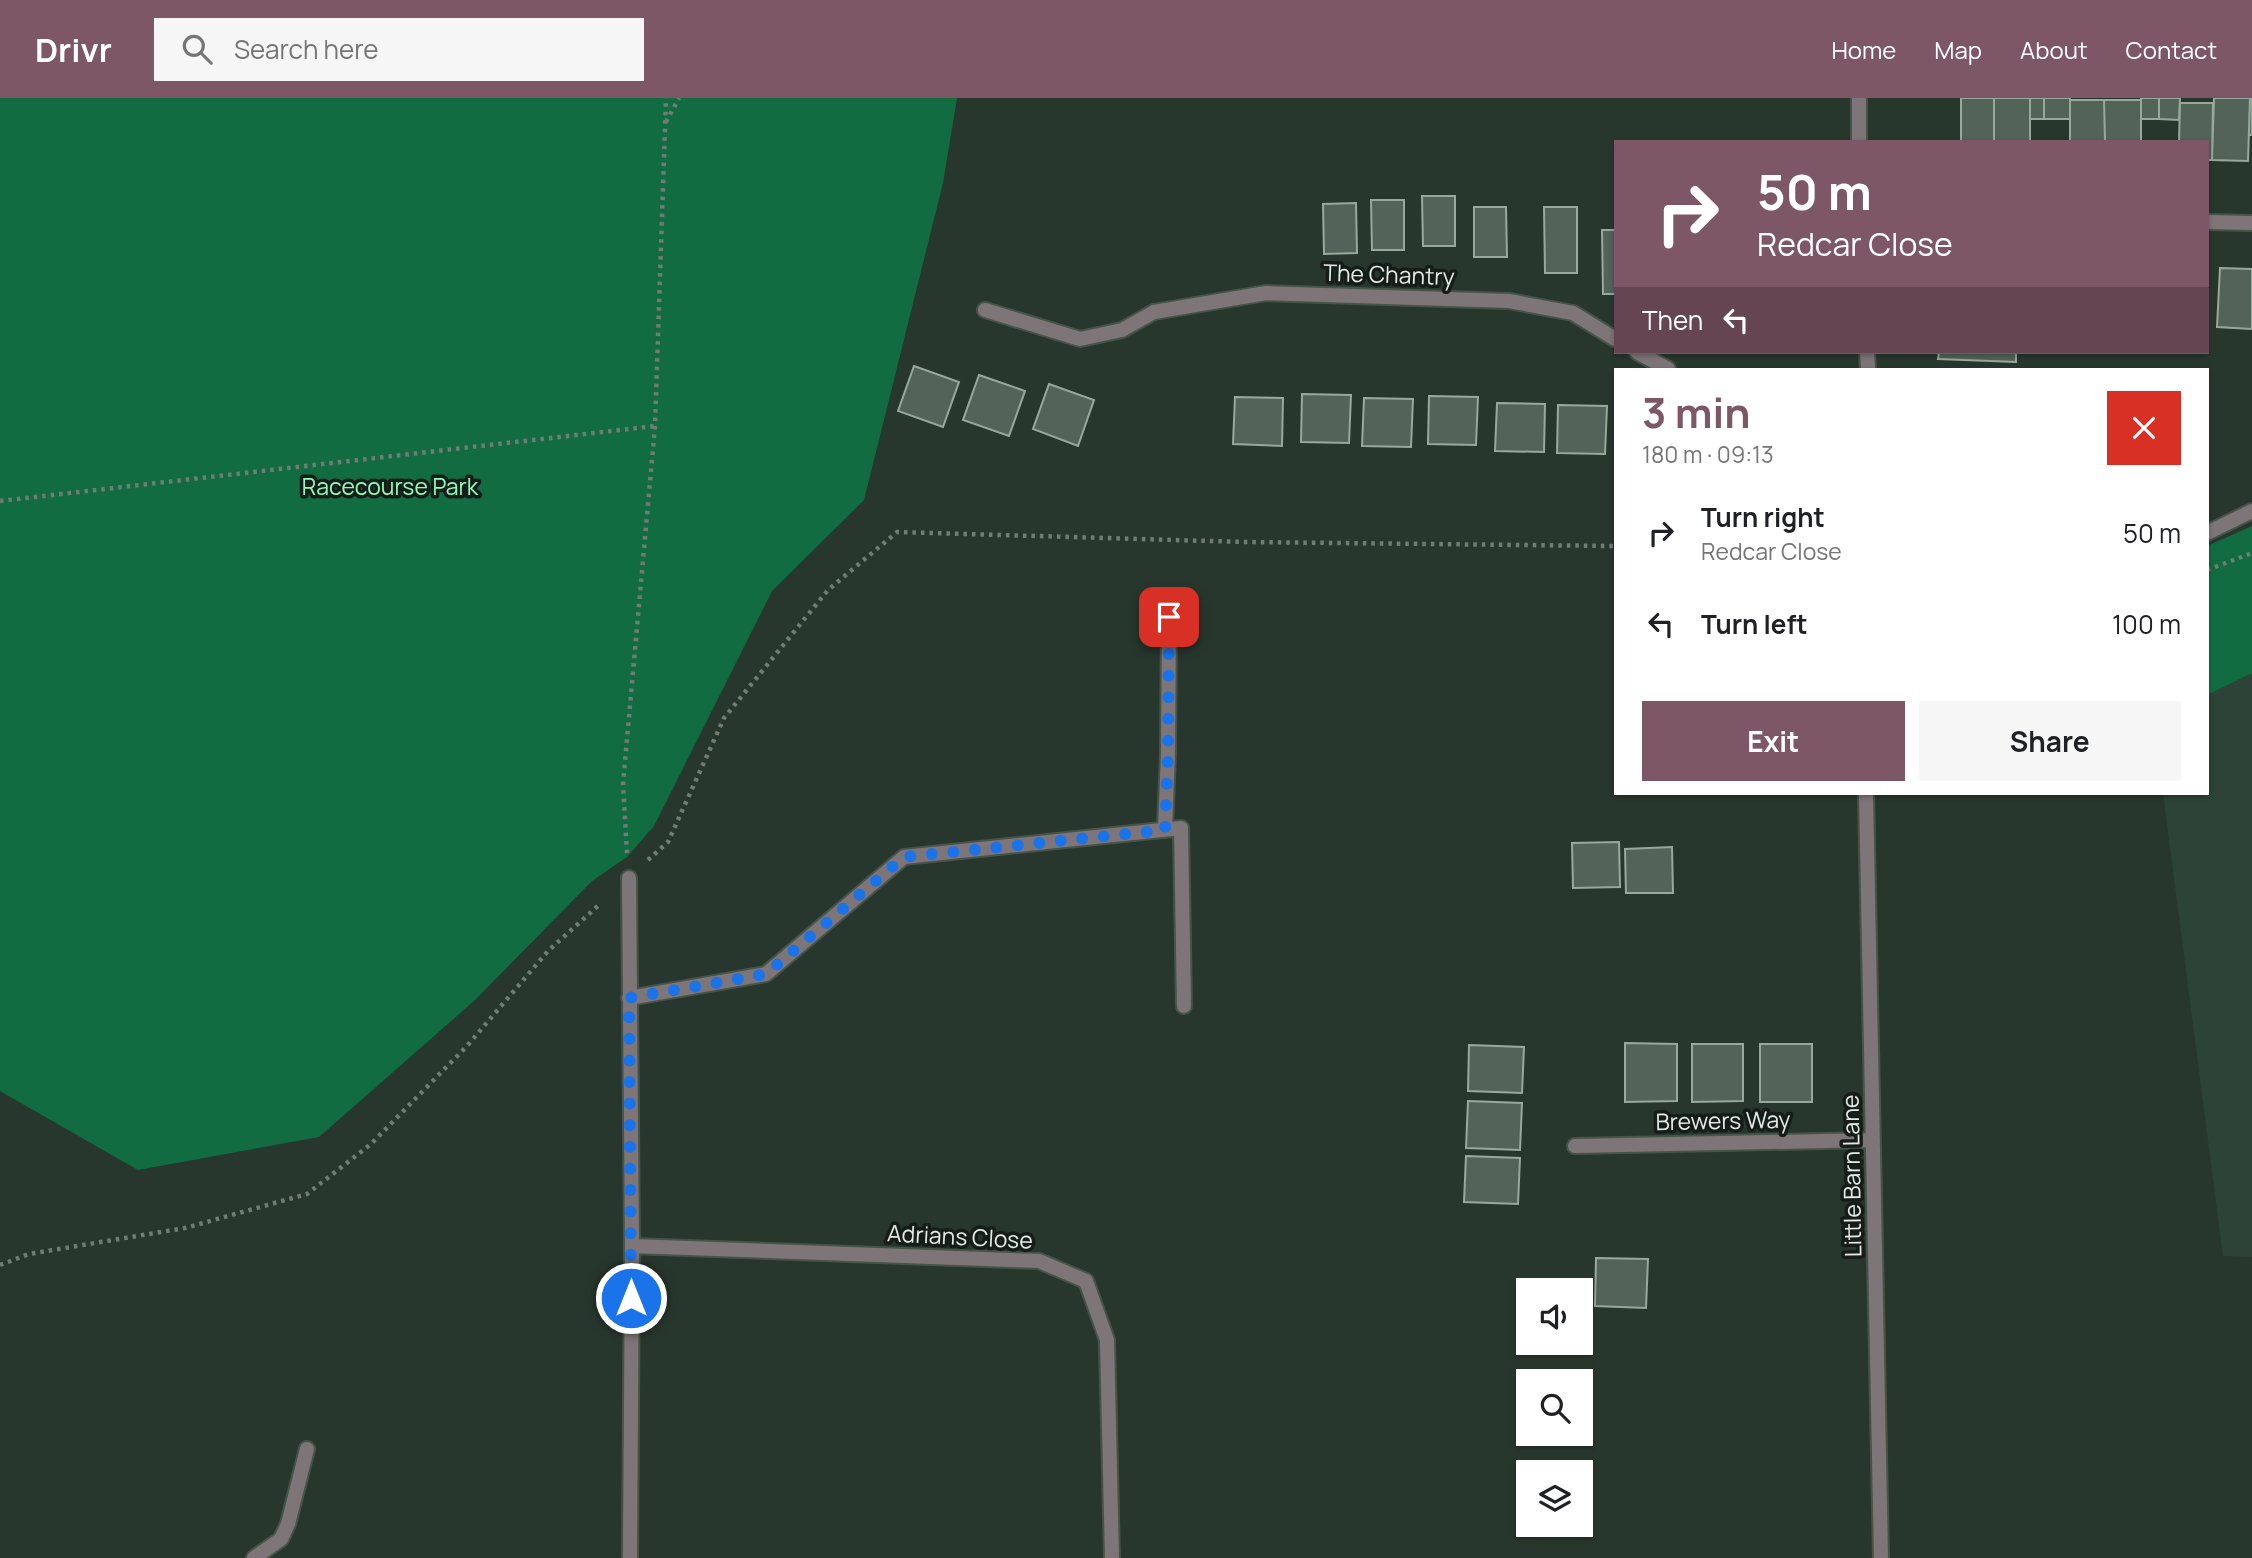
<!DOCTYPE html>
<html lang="en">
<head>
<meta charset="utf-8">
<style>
	body { margin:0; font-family:Manrope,sans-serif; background:#f6f6f6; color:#202124; height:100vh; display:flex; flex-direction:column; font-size:26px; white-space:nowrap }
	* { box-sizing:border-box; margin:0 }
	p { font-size:23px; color:#757577 }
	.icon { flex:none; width:38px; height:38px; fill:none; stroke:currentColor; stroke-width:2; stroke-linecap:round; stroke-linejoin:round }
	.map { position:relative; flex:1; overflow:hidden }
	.details { position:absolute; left:1614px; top:270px; width:595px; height:427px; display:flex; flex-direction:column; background:#fff; border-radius:0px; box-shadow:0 2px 5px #0004 }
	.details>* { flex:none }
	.hud { position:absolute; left:1614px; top:42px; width:595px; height:214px; border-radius:0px; box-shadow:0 2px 5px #0004; background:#7e5766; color:#fff; overflow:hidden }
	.tools { position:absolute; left:1516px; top:1180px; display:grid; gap:14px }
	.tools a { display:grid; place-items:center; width:77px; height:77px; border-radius:0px; background:#fff; box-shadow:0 2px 5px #0004; font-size:35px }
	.pin { position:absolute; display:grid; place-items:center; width:60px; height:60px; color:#fff; margin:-30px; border-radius:14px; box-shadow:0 4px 10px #0006 }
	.me { position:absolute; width:77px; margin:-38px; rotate:0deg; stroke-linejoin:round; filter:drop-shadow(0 0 5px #0008) }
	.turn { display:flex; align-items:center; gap:24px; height:147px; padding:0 28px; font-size:32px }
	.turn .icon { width:91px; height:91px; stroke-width:2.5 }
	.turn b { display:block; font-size:49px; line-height:60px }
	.then { display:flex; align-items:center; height:66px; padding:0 28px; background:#0003; gap:14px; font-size:26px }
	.round { display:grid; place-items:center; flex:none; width:74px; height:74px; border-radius:0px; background:#f6f6f6 }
	.headline { display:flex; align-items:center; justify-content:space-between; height:119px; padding:0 28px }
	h1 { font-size:42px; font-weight:700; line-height:52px; color:#7e5766 }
	.cta { display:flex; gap:14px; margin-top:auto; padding:14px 28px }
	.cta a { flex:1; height:80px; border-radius:0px; background:#7e5766; color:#fff; font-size:28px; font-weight:700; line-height:80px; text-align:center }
	.cta a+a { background:#f6f6f6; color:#202124 }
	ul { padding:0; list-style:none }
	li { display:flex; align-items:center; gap:21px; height:91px; padding:0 28px }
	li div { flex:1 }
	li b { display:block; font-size:26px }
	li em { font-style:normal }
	header { display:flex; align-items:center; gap:42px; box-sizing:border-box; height:98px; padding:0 35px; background:#7e5766; color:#fff }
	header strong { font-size:33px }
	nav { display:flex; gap:38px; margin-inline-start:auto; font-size:24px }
	.search { width:490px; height:63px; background:#f6f6f6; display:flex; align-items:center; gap:18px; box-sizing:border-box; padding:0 24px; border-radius:0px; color:#757577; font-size:26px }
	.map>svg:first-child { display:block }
	.built { fill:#2e4337 }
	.green { fill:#126c42 }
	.building { fill:#536359; stroke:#97a99d; stroke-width:2 }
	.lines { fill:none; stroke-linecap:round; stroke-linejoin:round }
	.lane-casing { stroke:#46544a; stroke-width:18 }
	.street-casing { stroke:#46544a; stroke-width:18 }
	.path { stroke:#707c74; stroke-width:4.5; stroke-dasharray:3.5 5; stroke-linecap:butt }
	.lane { stroke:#7e7578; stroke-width:14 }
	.street { stroke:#7e7578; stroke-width:14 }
	.route { stroke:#1a73e8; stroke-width:12; stroke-dasharray:0 21.6 }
	.labels { text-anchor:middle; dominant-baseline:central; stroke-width:7; stroke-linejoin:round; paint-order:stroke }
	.street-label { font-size:23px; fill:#e1eae4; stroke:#161c18 }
	.park-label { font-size:23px; fill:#8cfcbb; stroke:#161c18 }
</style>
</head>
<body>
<header>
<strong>Drivr</strong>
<div class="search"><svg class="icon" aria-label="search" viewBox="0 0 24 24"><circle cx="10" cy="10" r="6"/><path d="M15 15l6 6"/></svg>Search here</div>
<nav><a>Home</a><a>Map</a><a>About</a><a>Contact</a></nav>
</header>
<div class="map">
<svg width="2252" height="1460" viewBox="0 0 2252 1460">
	<rect width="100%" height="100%" fill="#28372d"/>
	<!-- built -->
	<path class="built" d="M2252 486V1159L2223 1158 2163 695H2207V498Z"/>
	<!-- green -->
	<path class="green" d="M0 0H957L943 85 864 402 772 493 654 728 627 759 592 783 474 903 319 1039 138 1072 0 993Z
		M2252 428V575L2207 597V448Z"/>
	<!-- building -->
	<path class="building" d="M1961 0H1994V44H1961Z
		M1994 0H2030V44H1994Z
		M2030 0H2044V21H2030Z
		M2044 0H2070V21H2044Z
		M2141 0H2159V21H2141Z
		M2159 0H2180L2179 22 2159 21Z
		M2214 0H2250L2248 63 2212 62Z
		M2250 0H2252V37H2249Z
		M2070 2H2104L2105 44H2070Z
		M2104 2H2141V44H2105Z
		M2180 5H2213L2212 62H2207V44H2179Z
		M1422 98H1455V148H1423Z
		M1371 102H1404V152H1372Z
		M1356 105 1357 155 1324 156 1323 106Z
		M1474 109H1506L1507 159H1474Z
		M1544 109H1577V175H1545Z
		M1602 132H1615V196H1603Z
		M2220 170 2252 171V231L2217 229Z
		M1939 254H2016V264L1938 261Z
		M914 268 959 284 943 329 898 313Z
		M979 277 1025 293 1009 338 963 322Z
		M1049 286 1094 302 1078 348 1033 331Z
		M1302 296 1351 297 1349 345 1301 344Z
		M1429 298 1478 299 1476 347 1428 346Z
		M1235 299 1283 300 1282 348 1233 346Z
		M1364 300 1413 301 1411 349 1362 348Z
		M1497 305 1545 306 1544 354 1495 353Z
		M1558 307 1607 308 1605 356 1557 355Z
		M1619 744 1620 789 1573 790 1572 745Z
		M1672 749 1673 795H1626L1625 751Z
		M1625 945 1677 946V1003L1625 1004Z
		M1692 946H1743V1003L1692 1004Z
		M1760 946H1812V1004H1760Z
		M1469 947 1524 949 1522 995 1468 993Z
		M1468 1003 1522 1005 1520 1052 1466 1050Z
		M1466 1058 1520 1060 1518 1106 1464 1104Z
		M1596 1160 1648 1161 1646 1210 1595 1208Z"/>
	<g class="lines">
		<defs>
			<path id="lane" d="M985 212 1080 241 1122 232 1154 214
				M1165 731 1168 656 1169 519
				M254 1460 281 1441 288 1426 307 1351"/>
			<path id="street" d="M1859 44V0
				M2207 124 2252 125
				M1154 214 1266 195 1509 203 1573 215 1615 241
				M1637 254 1668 271
				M1867 254 1868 271
				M2207 435 2252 413
				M1866 695 1881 1460
				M629 780 632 1148 630 1460
				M629 900 766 876 904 759 1181 730 1184 908
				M1575 1048 1873 1042
				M632 1148 1039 1163 1086 1183 1107 1242 1112 1460"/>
		</defs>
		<!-- lane casing -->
		<use href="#lane" class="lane-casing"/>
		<!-- street casing -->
		<use href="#street" class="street-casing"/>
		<!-- path -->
		<path class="path" d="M666 24 679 0
			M0 403 655 328
			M2207 472 2252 455
			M627 755 623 686 655 328 666 0
			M648 762 668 744 724 620 828 492 897 434 1244 444 1615 448
			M0 1167 29 1156 185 1130 307 1096 371 1046 467 948 548 853 600 806"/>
		<!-- lane -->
		<use href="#lane" class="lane"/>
		<!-- street -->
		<use href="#street" class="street"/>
	</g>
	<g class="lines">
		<!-- route -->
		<path class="route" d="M631 1200 629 900 766 876 904 759 1165 732 1168 656 1169 519"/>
	</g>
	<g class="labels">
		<!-- street labels -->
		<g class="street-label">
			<text transform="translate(1389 176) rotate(2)">The Chantry</text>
			<text transform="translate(1723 1022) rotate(-1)">Brewers Way</text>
			<text transform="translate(1851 1078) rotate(-91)">Little Barn Lane</text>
			<text transform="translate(960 1138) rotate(3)">Adrians Close</text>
		</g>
		<!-- park labels -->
		<g class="park-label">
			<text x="390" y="388">Racecourse Park</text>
		</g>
	</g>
</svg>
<div class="tools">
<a><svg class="icon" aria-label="sound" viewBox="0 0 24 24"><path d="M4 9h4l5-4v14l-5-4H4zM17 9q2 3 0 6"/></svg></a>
<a><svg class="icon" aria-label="search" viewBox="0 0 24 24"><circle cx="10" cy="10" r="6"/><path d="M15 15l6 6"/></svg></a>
<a><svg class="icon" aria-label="layers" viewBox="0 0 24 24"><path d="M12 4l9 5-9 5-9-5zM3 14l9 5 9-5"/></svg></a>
</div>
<div class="pin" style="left:1169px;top:519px;background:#d93025"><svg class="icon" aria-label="arrive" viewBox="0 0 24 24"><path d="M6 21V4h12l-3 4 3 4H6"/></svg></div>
<svg class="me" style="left:631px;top:1200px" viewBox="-20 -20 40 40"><circle r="17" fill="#1a73e8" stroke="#fff" stroke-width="3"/><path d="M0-11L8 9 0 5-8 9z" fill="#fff"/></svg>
<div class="hud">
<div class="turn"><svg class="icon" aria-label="right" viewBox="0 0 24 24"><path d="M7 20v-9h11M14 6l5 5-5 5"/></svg><div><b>50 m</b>Redcar Close</div></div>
<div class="then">Then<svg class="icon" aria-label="left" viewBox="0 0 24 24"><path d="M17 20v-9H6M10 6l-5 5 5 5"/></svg></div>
</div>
<section class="details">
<div class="headline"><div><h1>3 min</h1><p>180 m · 09:13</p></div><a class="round" style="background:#d93025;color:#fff"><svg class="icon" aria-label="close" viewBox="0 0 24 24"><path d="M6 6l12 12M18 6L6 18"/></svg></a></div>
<ul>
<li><svg class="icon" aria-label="right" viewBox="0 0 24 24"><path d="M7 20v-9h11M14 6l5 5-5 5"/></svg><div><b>Turn right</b><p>Redcar Close</p></div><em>50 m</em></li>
<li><svg class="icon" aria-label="left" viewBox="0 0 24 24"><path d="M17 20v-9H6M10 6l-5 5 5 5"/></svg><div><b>Turn left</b></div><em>100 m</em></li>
</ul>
<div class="cta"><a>Exit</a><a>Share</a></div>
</section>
</div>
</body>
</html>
